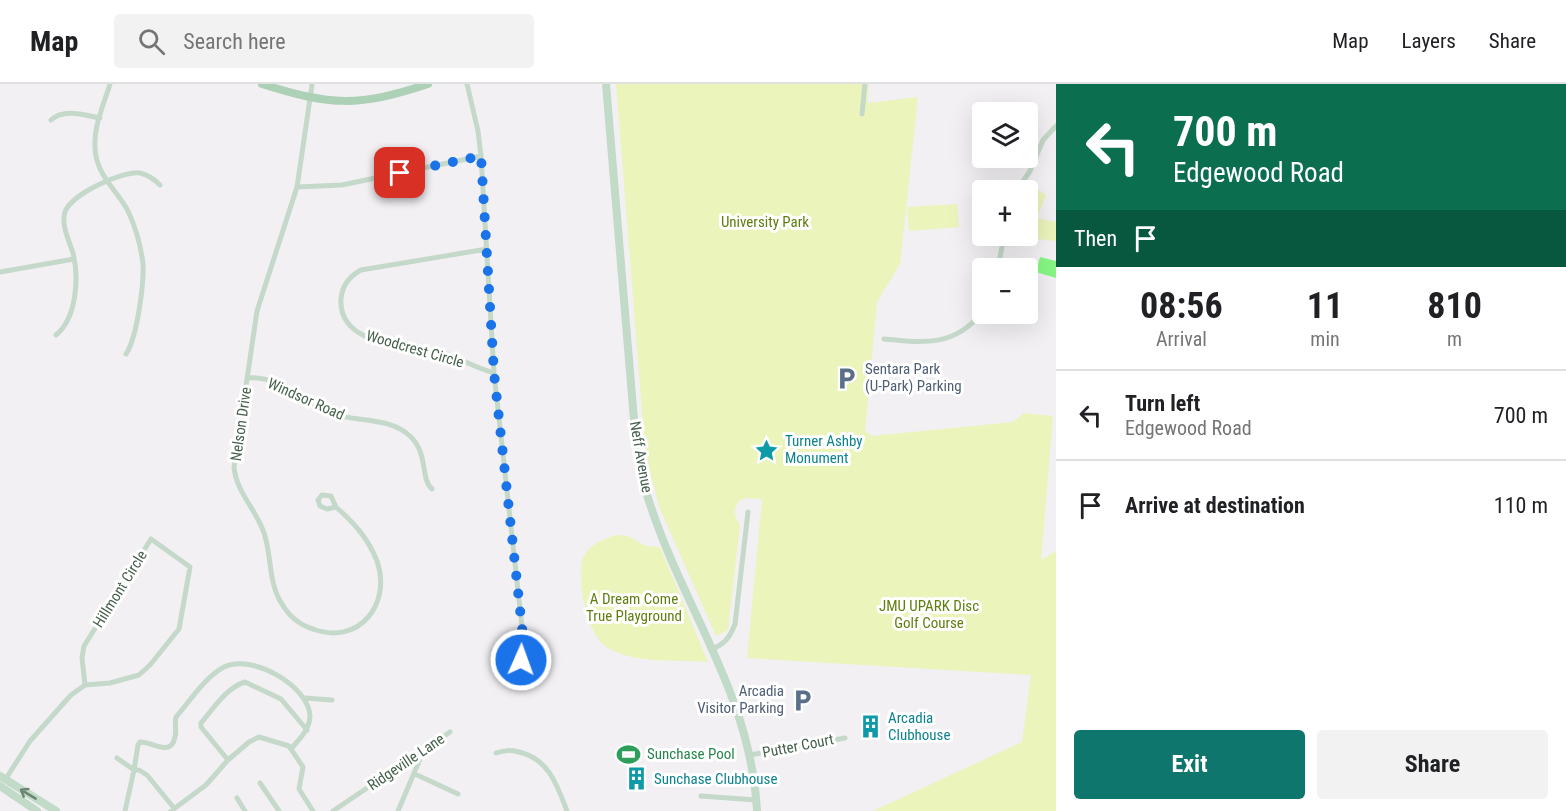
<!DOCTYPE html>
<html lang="en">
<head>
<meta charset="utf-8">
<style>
	body { margin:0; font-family:"Roboto Condensed",sans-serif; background:#f2f2f2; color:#202124; height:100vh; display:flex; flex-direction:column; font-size:22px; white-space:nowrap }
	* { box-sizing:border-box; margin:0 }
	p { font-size:20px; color:#757577 }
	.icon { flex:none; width:33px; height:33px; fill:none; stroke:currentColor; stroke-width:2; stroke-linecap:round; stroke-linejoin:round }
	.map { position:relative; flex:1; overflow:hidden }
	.panel { display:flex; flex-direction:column; background:#fff; width:510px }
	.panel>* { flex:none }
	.banner { background:#0b6e4f; color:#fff; overflow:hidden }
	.tools { position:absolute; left:972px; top:18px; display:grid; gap:12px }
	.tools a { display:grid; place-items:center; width:66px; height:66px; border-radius:6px; background:#fff; box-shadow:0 6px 24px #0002; font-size:30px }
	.pin { position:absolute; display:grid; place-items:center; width:51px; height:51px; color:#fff; margin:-26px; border-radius:12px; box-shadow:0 3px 9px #0006 }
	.me { position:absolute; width:66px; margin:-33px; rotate:2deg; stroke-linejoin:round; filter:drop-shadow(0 0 4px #0008) }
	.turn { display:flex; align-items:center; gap:21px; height:126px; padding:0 18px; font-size:27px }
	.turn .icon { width:78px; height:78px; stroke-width:2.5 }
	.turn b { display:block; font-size:42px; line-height:51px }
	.then { display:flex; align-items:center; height:57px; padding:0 18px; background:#0003; gap:12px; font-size:22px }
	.eta { display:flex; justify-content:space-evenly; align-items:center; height:102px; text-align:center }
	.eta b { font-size:36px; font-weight:700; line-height:42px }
	.button { display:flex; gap:12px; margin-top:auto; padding:12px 18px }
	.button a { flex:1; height:69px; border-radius:6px; background:#0f766e; color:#fff; font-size:24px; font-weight:700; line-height:69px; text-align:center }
	.button a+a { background:#f2f2f2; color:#202124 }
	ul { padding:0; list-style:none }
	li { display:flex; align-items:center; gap:18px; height:90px; padding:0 18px; border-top:2px solid #e0e0e0 }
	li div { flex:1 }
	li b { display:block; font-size:22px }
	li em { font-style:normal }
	header { display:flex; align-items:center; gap:36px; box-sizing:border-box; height:84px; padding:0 30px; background:#fff; border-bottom:2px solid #e0e0e0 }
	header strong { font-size:28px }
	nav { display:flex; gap:33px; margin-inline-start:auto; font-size:21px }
	.search { width:420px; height:54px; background:#f2f2f2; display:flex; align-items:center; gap:15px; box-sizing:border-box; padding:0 21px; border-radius:6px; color:#757577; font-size:22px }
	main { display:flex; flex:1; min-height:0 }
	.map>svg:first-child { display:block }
	.green { fill:#ebf4bb }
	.water { fill:#86f584 }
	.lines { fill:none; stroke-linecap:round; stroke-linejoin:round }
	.street { stroke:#c5d9ca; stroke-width:5 }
	.secondary { stroke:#c1dbc8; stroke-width:8 }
	.primary { stroke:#add1b7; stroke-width:8 }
	.oneway { stroke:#6b8571 }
	.route { stroke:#1a73e8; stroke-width:10; stroke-dasharray:0 18 }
	.labels { text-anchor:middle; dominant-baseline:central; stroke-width:6; stroke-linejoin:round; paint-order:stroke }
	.park-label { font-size:15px; fill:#5f7e0e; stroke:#fff }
	.street-label { font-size:15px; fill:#46604c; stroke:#fff }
	.service-label { font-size:15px; fill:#4e5e75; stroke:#fff; text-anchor:start }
	.culture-label { font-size:15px; fill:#0d838f; stroke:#fff; text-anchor:start }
	.leisure-label { font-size:15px; fill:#27864d; stroke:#fff; text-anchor:start }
</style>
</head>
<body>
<header>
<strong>Map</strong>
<div class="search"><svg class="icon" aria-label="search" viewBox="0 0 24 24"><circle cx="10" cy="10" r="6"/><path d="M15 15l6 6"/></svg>Search here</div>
<nav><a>Map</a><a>Layers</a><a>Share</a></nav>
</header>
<main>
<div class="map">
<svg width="1056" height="727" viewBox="0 0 1056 727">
	<rect width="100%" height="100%" fill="#f2f0f3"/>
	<!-- green -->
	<path class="green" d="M616 0H869L868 19 918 13 900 180 877 218 865 347 872 352 1013 338 1024 329 1053 332 1041 476 1056 467V727H873L1022 658 1031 591 747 574 762 415 747 414 740 416C733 426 733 431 740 441L728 546 716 552 660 425 650 388 644 353Z
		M1028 99 1046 111 1037 134 1056 138V157L1009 152H1028V106H1023Z
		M957 120 959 143 909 147 907 123Z
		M617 451 628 452 646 462 660 463 708 578C675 575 637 581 608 564 587 552 576 496 583 474 588 461 605 454 617 451Z"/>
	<!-- water -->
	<path class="water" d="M1040 173 1056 177V194L1036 188Z"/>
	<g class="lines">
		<!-- street -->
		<path class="street" d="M110 0C103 23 91 47 96 72 100 94 118 108 128 127 135 142 141 163 143 180 144 200 137 254 126 270
			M467 0 478 47 481 72 494 289 523 552
			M312 1 297 103 257 227 234 383C236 408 256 425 264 449 272 472 268 499 282 520 289 532 300 541 313 545 359 562 392 520 377 477 368 454 354 439 336 423
			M862 30 865 0
			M51 36C64 24 84 31 100 34
			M297 103 342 101 481 72
			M1017 106 1030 87 1043 56 1056 42
			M487 165 361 186C350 192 342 202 341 215 338 263 410 262 442 269 460 274 476 284 494 289
			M998 184 1004 152
			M0 188 74 175
			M56 251C77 234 79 193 73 169 69 156 61 142 65 128 71 110 122 87 140 89 149 91 154 95 160 101
			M884 255C924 259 955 263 982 228
			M247 294C278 290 304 319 331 329 357 339 388 332 410 352 429 370 420 395 432 405
			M322 411 331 412 336 423 327 425 320 422 318 416Z
			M523 552 524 566 521 577 513 581 501 578 498 572 503 564Z
			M712 565C725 560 730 553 735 540L748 428
			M305 614 332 616
			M307 646 281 615 245 598C226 604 214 624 201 639V643L228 676 249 658 259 653 289 662 303 683 299 705 313 727
			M496 669C505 666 510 666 519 668 549 675 557 701 567 727
			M750 671 845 654
			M117 674 134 686H139L147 691 174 724
			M415 690 458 710
			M5 696 30 657 71 611 85 601 110 599 139 591 150 581 179 545 190 483 151 455 84 562 82 574 85 601
			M260 699 279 727
			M701 712 756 716
			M237 714 245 727
			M125 727 134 686 138 661 140 658C151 657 171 674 175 653 177 646 174 640 176 633 190 617 205 593 224 583 251 569 310 602 310 633 309 646 300 654 292 664
			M171 727 206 701 228 676
			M333 727 450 648
			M398 727 423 668"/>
		<!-- secondary -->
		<path class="secondary" d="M606 0 634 336C636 364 640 391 649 417 683 524 751 610 757 727
			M0 692 56 727
			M0 702 37 727"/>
		<!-- primary -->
		<path class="primary" d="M262 0C331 22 359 23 428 0"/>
	</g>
	<!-- one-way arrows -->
	<defs><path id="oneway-shaft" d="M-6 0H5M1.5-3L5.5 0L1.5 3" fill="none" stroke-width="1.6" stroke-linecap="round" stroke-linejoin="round" transform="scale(1.5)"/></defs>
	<use class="oneway" href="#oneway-shaft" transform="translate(28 710) rotate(-149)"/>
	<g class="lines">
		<!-- route -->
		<path class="route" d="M400 89 481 72 494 289 524 562 521 576"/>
	</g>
	<!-- icons -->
	<defs>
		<symbol id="parking-bare" viewBox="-9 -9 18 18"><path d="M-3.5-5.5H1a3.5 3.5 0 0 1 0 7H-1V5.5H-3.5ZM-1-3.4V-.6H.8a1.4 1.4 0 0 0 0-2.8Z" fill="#5c6f8a" stroke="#fff" stroke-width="2.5" paint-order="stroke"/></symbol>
		<symbol id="sight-bare" viewBox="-9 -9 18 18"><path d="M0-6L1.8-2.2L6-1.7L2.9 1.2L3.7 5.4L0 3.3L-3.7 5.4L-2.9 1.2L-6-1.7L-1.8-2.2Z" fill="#0f9aa8" stroke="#fff" stroke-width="2.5" paint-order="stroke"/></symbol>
		<symbol id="building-bare" viewBox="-9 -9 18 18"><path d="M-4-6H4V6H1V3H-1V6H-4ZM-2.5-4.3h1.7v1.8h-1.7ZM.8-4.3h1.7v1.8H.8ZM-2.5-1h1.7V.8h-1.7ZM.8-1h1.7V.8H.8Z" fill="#0f9aa8" stroke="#fff" stroke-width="2.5" paint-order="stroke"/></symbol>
		<symbol id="stadium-bare" viewBox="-9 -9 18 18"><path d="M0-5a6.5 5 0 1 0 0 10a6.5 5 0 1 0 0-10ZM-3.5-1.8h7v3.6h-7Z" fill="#2e9e5b" stroke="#fff" stroke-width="2.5" paint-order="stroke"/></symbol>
	</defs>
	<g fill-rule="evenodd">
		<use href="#parking-bare" x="830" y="278" width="33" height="33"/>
		<use href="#sight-bare" x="750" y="350" width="33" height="33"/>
		<use href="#parking-bare" x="786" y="600" width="33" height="33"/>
		<use href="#building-bare" x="854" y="626" width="33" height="33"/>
		<use href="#stadium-bare" x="612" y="654" width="33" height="33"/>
		<use href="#building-bare" x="620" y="678" width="33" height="33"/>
	</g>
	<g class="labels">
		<!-- park labels -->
		<g class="park-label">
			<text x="765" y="138">University Park</text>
			<text x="634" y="515">A Dream Come<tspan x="634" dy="17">True Playground</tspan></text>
			<text x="929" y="522">JMU UPARK Disc<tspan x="929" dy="17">Golf Course</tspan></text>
		</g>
		<!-- street labels -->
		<g class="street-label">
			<text transform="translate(415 265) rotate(16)">Woodcrest Circle</text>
			<text transform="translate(306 315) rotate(24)">Windsor Road</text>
			<text transform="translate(241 340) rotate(-82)">Nelson Drive</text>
			<text transform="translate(641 373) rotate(80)">Neff Avenue</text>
			<text transform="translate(120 505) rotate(-58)">Hillmont Circle</text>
			<text transform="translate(798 662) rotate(-11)">Putter Court</text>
			<text transform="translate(406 678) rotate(-34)">Ridgeville Lane</text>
		</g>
		<!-- service labels -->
		<g class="service-label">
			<text x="865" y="285">Sentara Park<tspan x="865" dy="17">(U-Park) Parking</tspan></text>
			<text x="784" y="607" text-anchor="end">Arcadia<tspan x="784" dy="17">Visitor Parking</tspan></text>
		</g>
		<!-- culture labels -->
		<g class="culture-label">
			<text x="785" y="357">Turner Ashby<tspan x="785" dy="17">Monument</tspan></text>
			<text x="888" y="634">Arcadia<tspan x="888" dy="17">Clubhouse</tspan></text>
			<text x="654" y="695">Sunchase Clubhouse</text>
		</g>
		<!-- leisure labels -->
		<g class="leisure-label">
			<text x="647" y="670">Sunchase Pool</text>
		</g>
	</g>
</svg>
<div class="tools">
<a><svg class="icon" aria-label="layers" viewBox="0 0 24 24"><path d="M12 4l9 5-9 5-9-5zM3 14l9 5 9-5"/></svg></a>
<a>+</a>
<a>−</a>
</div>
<div class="pin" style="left:400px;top:89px;background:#d93025"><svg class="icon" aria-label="arrive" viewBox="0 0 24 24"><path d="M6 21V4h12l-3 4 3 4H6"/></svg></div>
<svg class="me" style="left:521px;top:576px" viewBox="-20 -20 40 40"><circle r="17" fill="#1a73e8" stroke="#fff" stroke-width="3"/><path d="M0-11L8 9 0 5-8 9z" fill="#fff"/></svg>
</div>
<section class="panel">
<div class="banner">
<div class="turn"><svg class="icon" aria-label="left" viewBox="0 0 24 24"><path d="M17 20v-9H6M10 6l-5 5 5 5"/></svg><div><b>700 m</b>Edgewood Road</div></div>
<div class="then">Then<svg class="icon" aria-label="arrive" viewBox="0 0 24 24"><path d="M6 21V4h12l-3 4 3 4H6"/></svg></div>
</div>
<div class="eta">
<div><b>08:56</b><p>Arrival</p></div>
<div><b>11</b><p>min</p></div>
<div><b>810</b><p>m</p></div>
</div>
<ul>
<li><svg class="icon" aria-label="left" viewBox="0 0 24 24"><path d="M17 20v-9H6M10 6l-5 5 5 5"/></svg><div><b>Turn left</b><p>Edgewood Road</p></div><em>700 m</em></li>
<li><svg class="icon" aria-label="arrive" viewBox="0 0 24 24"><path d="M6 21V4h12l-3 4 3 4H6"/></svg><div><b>Arrive at destination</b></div><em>110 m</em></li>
</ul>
<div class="button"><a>Exit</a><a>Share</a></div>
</section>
</main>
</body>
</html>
